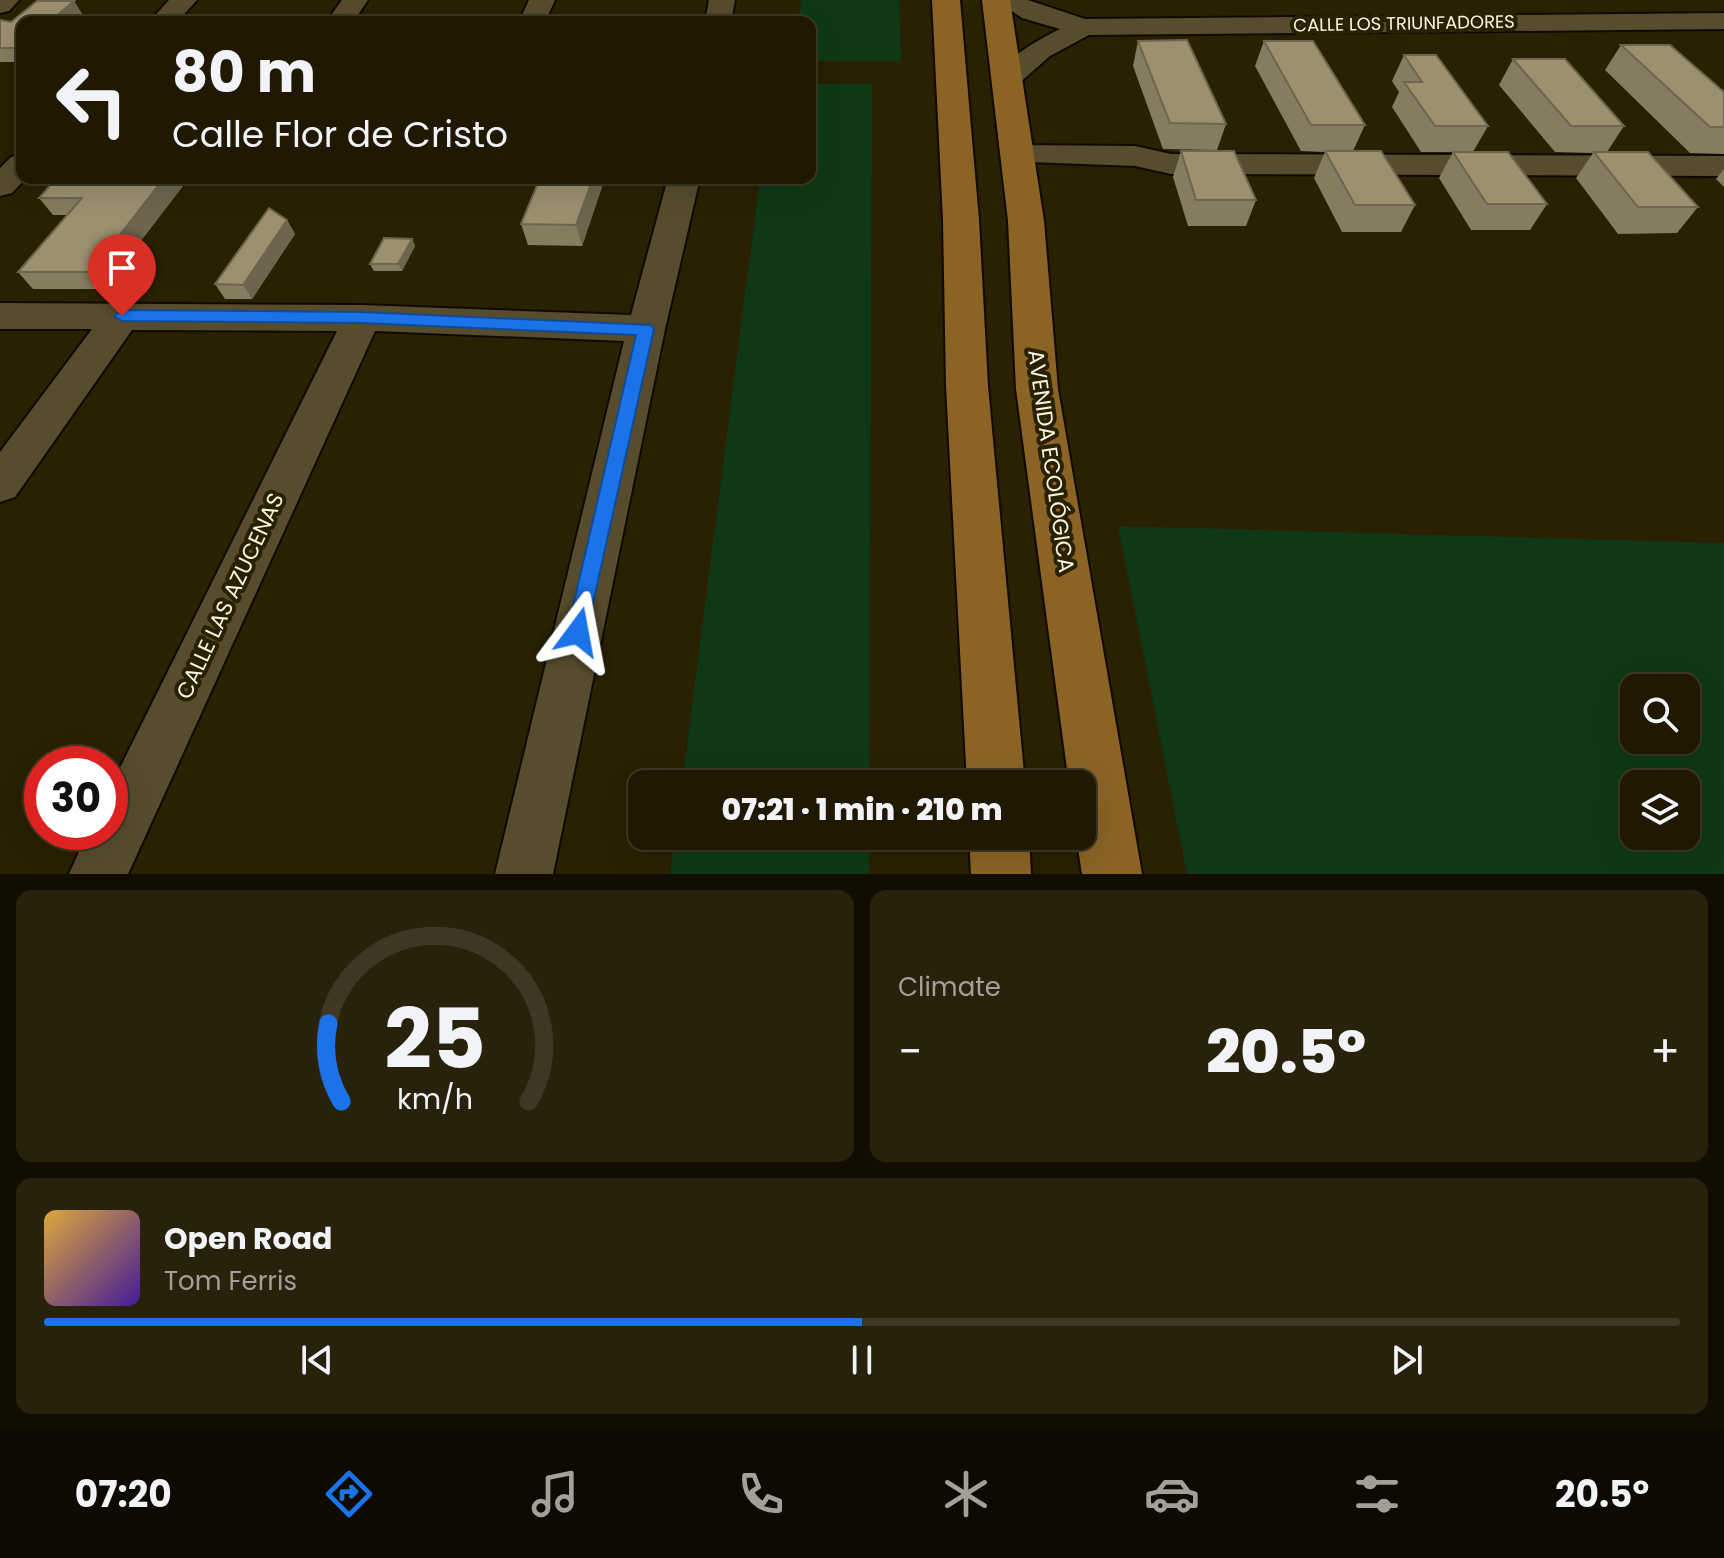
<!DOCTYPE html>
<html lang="en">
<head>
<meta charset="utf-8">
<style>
	body { margin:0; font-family:Poppins,sans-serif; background:#28210c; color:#f1f3f6; height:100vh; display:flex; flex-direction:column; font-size:30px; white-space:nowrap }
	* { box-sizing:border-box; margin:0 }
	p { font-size:26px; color:#a2a099 }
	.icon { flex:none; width:44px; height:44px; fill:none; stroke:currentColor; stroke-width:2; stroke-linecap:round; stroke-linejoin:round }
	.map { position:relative; height:874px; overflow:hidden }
	.side { display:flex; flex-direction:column; gap:16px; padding:16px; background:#120d01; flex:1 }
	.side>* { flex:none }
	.guide { position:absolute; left:16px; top:16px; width:800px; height:168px; border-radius:16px; box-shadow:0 8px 32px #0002,0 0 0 2px #3d3724; background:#201802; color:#f1f3f6; overflow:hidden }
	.buttons { position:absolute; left:1620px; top:674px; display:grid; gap:16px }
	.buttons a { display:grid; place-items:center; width:80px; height:80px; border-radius:16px; background:#201802; box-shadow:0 8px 32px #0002,0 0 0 2px #3d3724; font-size:40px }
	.speed { position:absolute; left:24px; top:746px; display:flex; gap:16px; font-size:40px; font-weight:700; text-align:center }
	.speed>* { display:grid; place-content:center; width:104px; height:104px; border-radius:50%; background:#201802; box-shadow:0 8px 32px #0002,0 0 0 2px #3d3724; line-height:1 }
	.speed .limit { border:12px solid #d22; background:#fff; color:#111 }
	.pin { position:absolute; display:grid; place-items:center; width:68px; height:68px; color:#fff; margin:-82px -34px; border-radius:50% 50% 50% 0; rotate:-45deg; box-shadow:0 0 8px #0007 }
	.pin .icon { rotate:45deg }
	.me { position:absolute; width:88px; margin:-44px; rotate:13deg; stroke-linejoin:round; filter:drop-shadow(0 0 6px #0008) }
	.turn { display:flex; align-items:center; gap:28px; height:168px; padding:0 24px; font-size:36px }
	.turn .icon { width:104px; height:104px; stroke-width:2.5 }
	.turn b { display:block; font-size:56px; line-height:68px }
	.big { font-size:60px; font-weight:800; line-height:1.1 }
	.side .card { flex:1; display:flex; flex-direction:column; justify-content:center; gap:12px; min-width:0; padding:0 28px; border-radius:16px; background:#28210c }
	.side .dial { align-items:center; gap:0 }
	.dial svg { height:208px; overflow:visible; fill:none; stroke:#3d3724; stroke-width:7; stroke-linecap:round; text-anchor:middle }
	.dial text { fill:#f1f3f6; stroke:none }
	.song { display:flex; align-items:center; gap:24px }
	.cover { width:96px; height:96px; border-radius:12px; background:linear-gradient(135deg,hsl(40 70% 55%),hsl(260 70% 35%)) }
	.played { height:8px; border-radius:4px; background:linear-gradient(90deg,#1a73e8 50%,#3d3724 50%) }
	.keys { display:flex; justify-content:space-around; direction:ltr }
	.heat { display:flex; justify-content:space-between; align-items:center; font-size:44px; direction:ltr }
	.side .tiles { flex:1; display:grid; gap:16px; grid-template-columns:1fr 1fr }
	.card:last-child { grid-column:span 2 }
	.trip { position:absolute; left:628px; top:770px; width:468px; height:80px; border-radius:16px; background:#201802; box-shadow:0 8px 32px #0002,0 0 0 2px #3d3724; font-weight:800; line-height:80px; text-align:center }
	.tabs { display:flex; height:128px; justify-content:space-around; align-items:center; background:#0d0a01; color:#a2a099 }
	.tabs .icon { width:56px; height:56px }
	.tabs .active { color:#1a73e8 }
	.tabs b { font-size:36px; color:#f1f3f6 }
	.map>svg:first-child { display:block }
	.green { fill:#0f3916; fill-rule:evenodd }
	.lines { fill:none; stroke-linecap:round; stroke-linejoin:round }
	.minor-casing { stroke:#110900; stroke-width:4 }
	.major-casing { stroke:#110900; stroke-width:4 }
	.minor { fill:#574c2d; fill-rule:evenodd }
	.major { fill:#8b6325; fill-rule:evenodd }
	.wall { fill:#867c5f }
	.shaded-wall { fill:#6d654e }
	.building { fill:#9c906f; stroke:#6d654e; stroke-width:2 }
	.route { fill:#1a73e8; stroke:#114b97; stroke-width:2 }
	.labels { text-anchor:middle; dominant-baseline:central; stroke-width:8; stroke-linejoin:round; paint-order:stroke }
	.far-street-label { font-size:18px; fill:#faf4e2; stroke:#2a2002 }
	.street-label { font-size:22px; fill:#faf4e2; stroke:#2a2002 }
</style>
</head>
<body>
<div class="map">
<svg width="1724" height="874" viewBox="0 0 1724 874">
	<rect width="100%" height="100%" fill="#2a2002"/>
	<path class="green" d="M 801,0 L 899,0 L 901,61 L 810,61 L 810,22 L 799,22 Z
		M 810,84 L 872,84 L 869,784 L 682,784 L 760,178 L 810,178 Z
		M 1118,526 L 1724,543 L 1724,874 L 1187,874 ZM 1634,688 L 1686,688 L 1686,740 L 1634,740 ZM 1634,784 L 1686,784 L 1686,836 L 1634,836 Z
		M 675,836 L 869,836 L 869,874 L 670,874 Z"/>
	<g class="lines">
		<defs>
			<path id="minor" d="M 0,0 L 19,0 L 9,11 L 0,13 Z
				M 169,0 L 197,0 L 177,22 L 149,22 Z
				M 342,0 L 368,0 L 353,22 L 326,22 Z
				M 529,0 L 555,0 L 545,22 L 519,22 Z
				M 709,0 L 735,0 L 731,22 L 705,22 Z
				M 996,0 L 1028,0 L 1085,19 L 1724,13 L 1724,29 L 1089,35 L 1050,56 L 1017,85 L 1007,88 L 997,85 L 993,79 C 1009,56 1036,41 1060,29 L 1022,18 Z
				M 1017,145 L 1135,146 L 1171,154 L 1724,156 L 1724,176 L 1171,174 L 1135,166 L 1006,161 L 1001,154 L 1006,147 Z
				M 22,154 L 22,178 L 26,178 L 12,193 L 0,196 L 0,168 L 11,157 Z
				M 668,178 L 700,178 L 665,329 L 553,874 L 495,874 L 624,341 L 375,331 L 128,874 L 69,874 L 88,832 L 110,832 L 110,788 L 337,331 L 132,330 L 15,497 L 0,502 L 0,452 L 92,329 L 0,329 L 0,303 L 362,305 L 631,315 Z"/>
			<path id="major" d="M 932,0 L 960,0 L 979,220 L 988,386 L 1025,784 L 967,784 L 946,386 L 943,220 Z
				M 982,0 L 1010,0 L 1044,221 L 1058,389 L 1142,874 L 1082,874 L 1076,836 L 1082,836 L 1082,784 L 1069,784 L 1016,389 L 1008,221 Z
				M 969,836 L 1029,836 L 1031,874 L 971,874 Z"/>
		</defs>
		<use href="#minor" class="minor-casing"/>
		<use href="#major" class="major-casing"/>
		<use href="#minor" class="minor"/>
		<use href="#major" class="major"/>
	</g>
	<path class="wall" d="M 74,1 L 82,14 L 74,22 L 22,22 L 22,62 L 0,62 L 0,20 L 11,22 Z
		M 1138,41 L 1226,124 L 1217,150 L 1163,149 L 1133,66 Z
		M 1264,41 L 1365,125 L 1353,151 L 1415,205 L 1401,232 L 1342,232 L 1314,178 L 1325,152 L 1301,151 L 1255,66 Z
		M 1621,45 L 1724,92 L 1724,154 L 1690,153 L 1605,70 Z
		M 1404,55 L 1488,126 L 1473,152 L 1547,204 L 1530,230 L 1471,230 L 1439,178 L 1453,152 L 1421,152 L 1392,107 L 1399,92 L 1392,81 Z
		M 1513,59 L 1624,126 L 1607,152 L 1698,207 L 1677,233 L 1618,234 L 1576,178 L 1593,153 L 1555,152 L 1499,85 Z
		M 1181,151 L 1256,200 L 1246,226 L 1188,226 L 1173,177 Z
		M 1724,169 L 1724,187 L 1716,179 Z
		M 57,178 L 189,178 L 127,259 L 130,263 L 111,289 L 33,289 L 18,272 L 67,215 L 53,215 L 39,198 Z
		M 593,178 L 602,178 L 603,184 L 582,246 L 528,245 L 521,224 Z
		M 287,220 L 295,234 L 252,299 L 225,299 L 215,284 Z
		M 412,239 L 415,246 L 402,271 L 374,271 L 370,264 Z"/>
	<path class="shaded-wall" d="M 74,1 L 82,14 L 74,22 L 49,22 Z
		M 164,178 L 189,178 L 127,259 L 130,263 L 111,289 L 97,272 L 112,245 Z
		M 593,178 L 602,178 L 603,184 L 582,246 L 576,225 Z
		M 287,220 L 295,234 L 252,299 L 243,285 Z
		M 412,239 L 415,246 L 402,271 L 398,264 Z"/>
	<path class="building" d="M 37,1 L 74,1 L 49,22 L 22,22 L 22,46 L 19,48 L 0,48 L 0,20 L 11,22 Z
		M 1187,40 L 1226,124 L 1170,123 L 1138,41 Z
		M 1264,41 L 1313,41 L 1365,125 L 1311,125 Z
		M 1621,45 L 1670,45 L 1724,92 L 1724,127 L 1710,127 Z
		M 1404,55 L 1436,55 L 1488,126 L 1435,126 L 1404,82 L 1422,82 Z
		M 1513,59 L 1565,59 L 1624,126 L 1571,126 Z
		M 1181,151 L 1234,151 L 1256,200 L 1196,200 Z
		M 1325,151 L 1381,151 L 1415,205 L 1355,205 Z
		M 1453,152 L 1508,152 L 1547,204 L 1487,204 Z
		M 1594,152 L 1648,152 L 1698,207 L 1638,207 Z
		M 57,178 L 164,178 L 112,245 L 117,245 L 97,272 L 18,272 L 82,198 L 39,198 Z
		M 540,178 L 593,178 L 576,225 L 521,224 Z
		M 269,208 L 287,220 L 243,285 L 215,284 Z
		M 384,238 L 412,239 L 398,264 L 370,264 Z"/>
	<path class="route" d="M 122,310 L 362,312 L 651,325 L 654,329 L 585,639 L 578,641 L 570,639 L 567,632 L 636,335 L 362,323 L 122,321 L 114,316 Z"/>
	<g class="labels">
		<g class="far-street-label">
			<text transform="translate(1404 23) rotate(-1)">CALLE LOS TRIUNFADORES</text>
		</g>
		<g class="street-label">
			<text transform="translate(1051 461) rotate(82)">AVENIDA ECOLÓGICA</text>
			<text transform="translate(230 596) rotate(-65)">CALLE LAS AZUCENAS</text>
		</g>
	</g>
</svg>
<div class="buttons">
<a><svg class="icon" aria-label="search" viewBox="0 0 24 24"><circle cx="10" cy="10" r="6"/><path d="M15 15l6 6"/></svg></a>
<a><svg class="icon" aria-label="layers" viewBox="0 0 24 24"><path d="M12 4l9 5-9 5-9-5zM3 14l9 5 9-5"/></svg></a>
</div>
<div class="speed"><div class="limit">30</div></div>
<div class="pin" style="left:122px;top:316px;background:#d93025"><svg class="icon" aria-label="arrive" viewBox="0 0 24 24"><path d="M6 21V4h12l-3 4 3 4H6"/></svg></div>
<svg class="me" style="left:578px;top:632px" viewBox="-20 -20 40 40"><path d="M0-17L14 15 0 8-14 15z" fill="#1a73e8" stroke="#fff" stroke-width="4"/></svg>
<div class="trip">07:21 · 1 min · 210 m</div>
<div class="guide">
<div class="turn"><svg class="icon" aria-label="left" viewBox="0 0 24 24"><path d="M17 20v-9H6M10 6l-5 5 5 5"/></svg><div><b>80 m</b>Calle Flor de Cristo</div></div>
</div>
</div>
<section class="side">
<div class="tiles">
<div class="card dial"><svg viewBox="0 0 100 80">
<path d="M14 69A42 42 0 1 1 86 69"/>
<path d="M14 69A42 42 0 0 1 9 39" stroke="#1a73e8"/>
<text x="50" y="56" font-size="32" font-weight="700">25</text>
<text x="50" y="72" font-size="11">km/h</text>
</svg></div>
<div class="card"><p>Climate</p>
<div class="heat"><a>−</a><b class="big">20.5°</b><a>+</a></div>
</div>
<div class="card">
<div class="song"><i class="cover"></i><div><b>Open Road</b><p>Tom Ferris</p></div></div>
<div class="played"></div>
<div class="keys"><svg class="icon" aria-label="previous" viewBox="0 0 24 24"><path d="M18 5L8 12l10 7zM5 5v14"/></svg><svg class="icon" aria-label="pause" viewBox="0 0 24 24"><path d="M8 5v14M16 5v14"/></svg><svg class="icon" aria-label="next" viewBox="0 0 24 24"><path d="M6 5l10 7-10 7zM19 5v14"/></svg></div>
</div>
</div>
</section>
<nav class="tabs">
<b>07:20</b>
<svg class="icon active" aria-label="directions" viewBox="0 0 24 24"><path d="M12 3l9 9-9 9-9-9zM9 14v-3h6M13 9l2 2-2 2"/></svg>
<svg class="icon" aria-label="music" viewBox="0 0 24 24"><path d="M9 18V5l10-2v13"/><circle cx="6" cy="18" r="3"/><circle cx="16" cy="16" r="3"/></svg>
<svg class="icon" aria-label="phone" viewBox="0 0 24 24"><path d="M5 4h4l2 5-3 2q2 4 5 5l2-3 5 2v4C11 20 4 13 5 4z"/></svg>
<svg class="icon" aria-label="climate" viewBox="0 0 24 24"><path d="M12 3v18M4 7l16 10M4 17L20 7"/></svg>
<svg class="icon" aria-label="car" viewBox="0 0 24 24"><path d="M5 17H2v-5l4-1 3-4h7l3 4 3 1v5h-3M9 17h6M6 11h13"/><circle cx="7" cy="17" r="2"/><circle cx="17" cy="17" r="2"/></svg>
<svg class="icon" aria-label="filters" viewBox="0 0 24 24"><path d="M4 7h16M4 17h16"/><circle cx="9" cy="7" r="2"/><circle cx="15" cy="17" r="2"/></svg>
<b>20.5°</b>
</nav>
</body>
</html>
